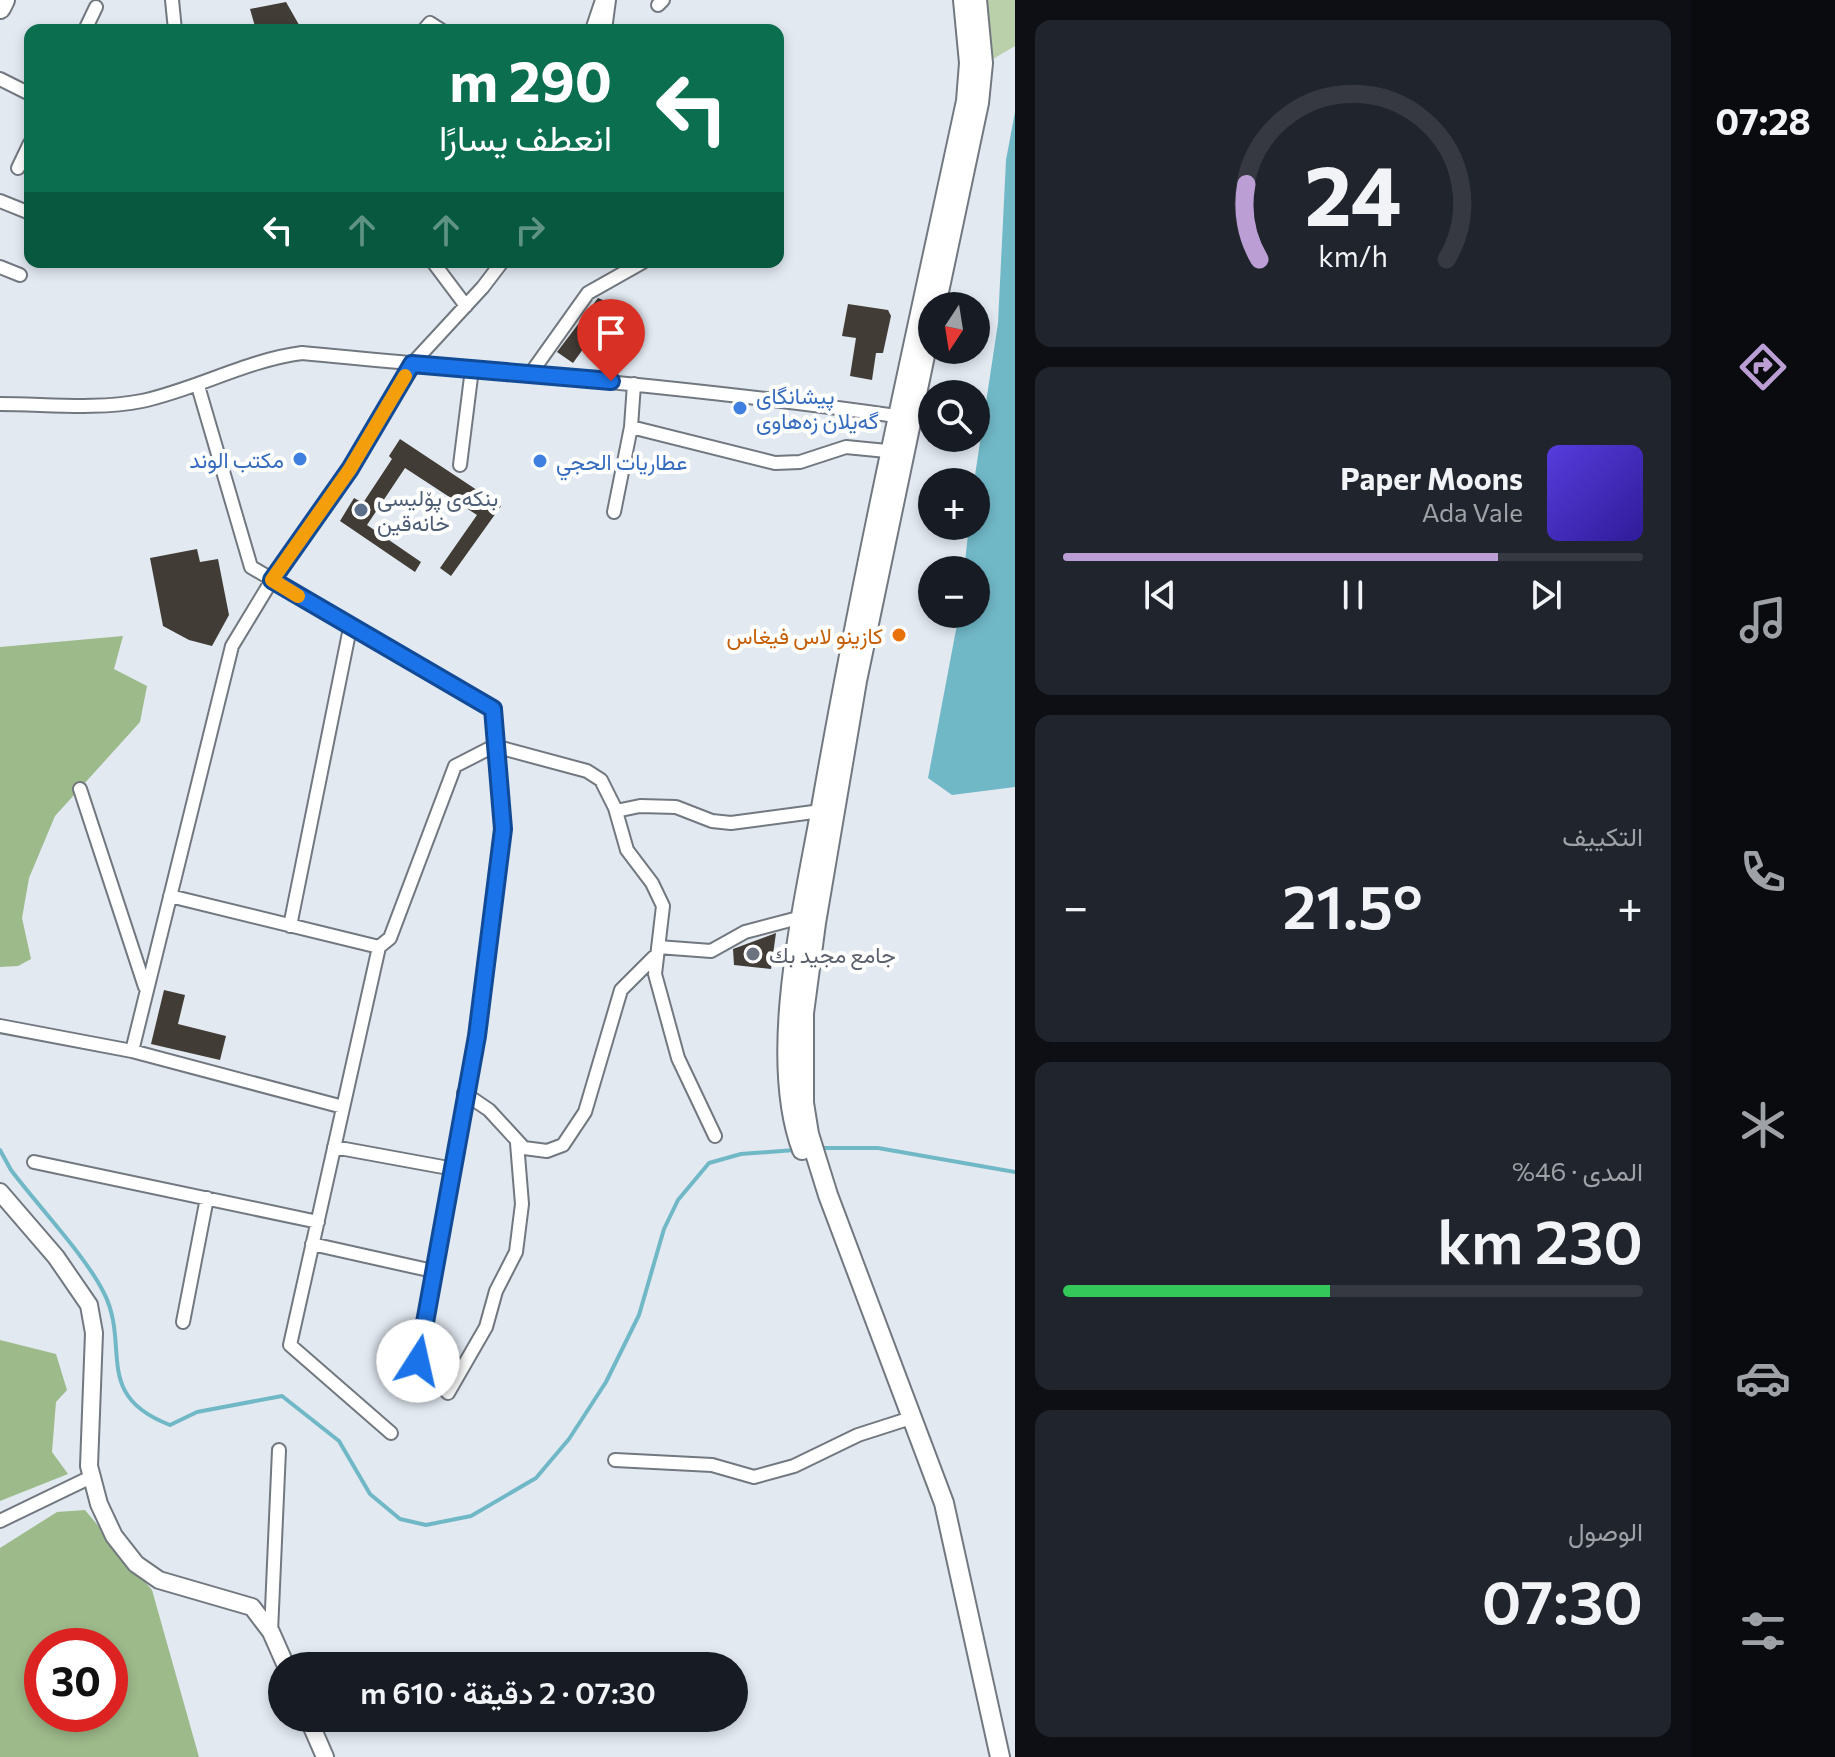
<!DOCTYPE html>
<html lang="ar">
<head>
<meta charset="utf-8">
<style>
	body { margin:0; font-family:Commissioner,Vazirmatn,sans-serif; background:#20242c; color:#f1f3f6; direction:rtl; height:100vh; display:flex; flex-direction:column; font-size:30px; white-space:nowrap }
	* { box-sizing:border-box; margin:0 }
	p { font-size:26px; color:#9ea1a6 }
	.icon { flex:none; width:44px; height:44px; fill:none; stroke:currentColor; stroke-width:2; stroke-linecap:round; stroke-linejoin:round }
	.map { position:relative; flex:1; overflow:hidden; direction:ltr }
	.sheet { display:flex; flex-direction:column; gap:20px; padding:20px; background:#0d0f14; width:676px }
	.sheet>* { flex:none }
	.banner { position:absolute; left:24px; top:24px; width:760px; height:244px; border-radius:16px; box-shadow:0 4px 12px #0003; direction:rtl; background:#0b6e4f; color:#fff; overflow:hidden }
	.needle { width:52px; rotate:192deg }
	.tools { position:absolute; left:918px; top:292px; display:grid; gap:16px }
	.tools a { display:grid; place-items:center; width:72px; height:72px; border-radius:50%; background:#171b24; box-shadow:0 4px 12px #0003; font-size:40px }
	.speed { position:absolute; left:24px; top:1628px; display:flex; gap:16px; font-size:40px; font-weight:700; text-align:center }
	.speed>* { display:grid; place-content:center; width:104px; height:104px; border-radius:50%; background:#171b24; box-shadow:0 4px 12px #0003; line-height:1 }
	.speed .limit { border:12px solid #d22; background:#fff; color:#111 }
	.pin { position:absolute; display:grid; place-items:center; width:68px; height:68px; color:#fff; margin:-82px -34px; border-radius:50% 50% 50% 0; rotate:-45deg; box-shadow:0 0 8px #0007 }
	.pin .icon { rotate:45deg }
	.me { position:absolute; width:88px; margin:-44px; rotate:10deg; stroke-linejoin:round; filter:drop-shadow(0 0 6px #0008) }
	.turn { display:flex; align-items:center; gap:28px; height:168px; padding:0 40px; font-size:36px }
	.turn .icon { width:104px; height:104px; stroke-width:2.5 }
	.turn b { display:block; font-size:56px; line-height:68px }
	.lanes { display:flex; align-items:center; height:76px; padding:0 40px; background:#0003; justify-content:center; gap:40px; direction:ltr }
	.lanes .off { opacity:.35 }
	.big { font-size:60px; font-weight:600; line-height:1.1 }
	.sheet .tile { flex:1; display:flex; flex-direction:column; justify-content:center; gap:12px; min-width:0; padding:0 28px; border-radius:16px; background:#20242c }
	.sheet .dial { align-items:center; gap:0 }
	.dial svg { height:208px; overflow:visible; fill:none; stroke:#363941; stroke-width:7; stroke-linecap:round; text-anchor:middle }
	.dial text { fill:#f1f3f6; stroke:none }
	.song { display:flex; align-items:center; gap:24px }
	.cover { width:96px; height:96px; border-radius:12px; background:linear-gradient(135deg,hsl(250 70% 55%),hsl(250 70% 35%)) }
	.played { height:8px; border-radius:4px; background:linear-gradient(90deg,#ba9ed4 75%,#363941 75%) }
	.keys { display:flex; justify-content:space-around; direction:ltr }
	.heat { display:flex; justify-content:space-between; align-items:center; font-size:44px; direction:ltr }
	.charge { height:12px; border-radius:6px; background:linear-gradient(90deg,#34c759 46%,#363941 0) }
	.trip { position:absolute; left:268px; top:1652px; width:480px; height:80px; border-radius:40px; background:#171b24; box-shadow:0 4px 12px #0003; font-weight:600; line-height:80px; text-align:center; direction:rtl }
	main { display:flex; flex:1; min-height:0 }
	.menu { display:flex; flex-direction:column; width:144px; justify-content:space-around; align-items:center; background:#090b0e; color:#9ea1a6 }
	.menu .icon { width:56px; height:56px }
	.menu .active { color:#ba9ed4 }
	.menu b { font-size:36px; color:#f1f3f6 }
	.map>svg:first-child { display:block }
	.green { fill:#b9d0ab }
	.forest { fill:#9dba8a; fill-rule:evenodd }
	.water { fill:#71b8c7 }
	.lines { fill:none; stroke-linecap:round; stroke-linejoin:round }
	.stream { stroke:#71b8c7; stroke-width:4 }
	.building { fill:#413c35 }
	.minor-casing { stroke:#72787f; stroke-width:16 }
	.tertiary-casing { stroke:#72787f; stroke-width:20 }
	.secondary-casing { stroke:#72787f; stroke-width:22 }
	.primary-casing { stroke:#72787f; stroke-width:24 }
	.minor { stroke:#fff; stroke-width:12 }
	.tertiary { stroke:#fff; stroke-width:16 }
	.secondary { stroke:#fff; stroke-width:18 }
	.primary { stroke:#fff; stroke-width:20 }
	.route-casing { stroke:#114b97; stroke-width:20 }
	.route { stroke:#1a73e8; stroke-width:14 }
	.slow { stroke:#f59e0b; stroke-width:14 }
	.shop-dot { fill:#3f7fe0; stroke:#fff; stroke-width:3 }
	.service-dot { fill:#5c6f8a; stroke:#fff; stroke-width:3 }
	.food-dot { fill:#e8710a; stroke:#fff; stroke-width:3 }
	.worship-dot { fill:#6b7280; stroke:#fff; stroke-width:3 }
	.labels { text-anchor:middle; dominant-baseline:central; stroke-width:8; stroke-linejoin:round; paint-order:stroke }
	.shop-label { font-size:22px; fill:#366cbe; stroke:#fff; text-anchor:start }
	.service-label { font-size:22px; fill:#4e5e75; stroke:#fff; text-anchor:start }
	.food-label { font-size:22px; fill:#c56008; stroke:#fff; text-anchor:end }
	.worship-label { font-size:22px; fill:#5b616d; stroke:#fff; text-anchor:start }
</style>
</head>
<body>
<main>
<nav class="menu">
<b>07:28</b>
<svg class="icon active" aria-label="directions" viewBox="0 0 24 24"><path d="M12 3l9 9-9 9-9-9zM9 14v-3h6M13 9l2 2-2 2"/></svg>
<svg class="icon" aria-label="music" viewBox="0 0 24 24"><path d="M9 18V5l10-2v13"/><circle cx="6" cy="18" r="3"/><circle cx="16" cy="16" r="3"/></svg>
<svg class="icon" aria-label="phone" viewBox="0 0 24 24"><path d="M5 4h4l2 5-3 2q2 4 5 5l2-3 5 2v4C11 20 4 13 5 4z"/></svg>
<svg class="icon" aria-label="climate" viewBox="0 0 24 24"><path d="M12 3v18M4 7l16 10M4 17L20 7"/></svg>
<svg class="icon" aria-label="car" viewBox="0 0 24 24"><path d="M5 17H2v-5l4-1 3-4h7l3 4 3 1v5h-3M9 17h6M6 11h13"/><circle cx="7" cy="17" r="2"/><circle cx="17" cy="17" r="2"/></svg>
<svg class="icon" aria-label="filters" viewBox="0 0 24 24"><path d="M4 7h16M4 17h16"/><circle cx="9" cy="7" r="2"/><circle cx="15" cy="17" r="2"/></svg>
</nav>
<section class="sheet">
<div class="tile dial"><svg viewBox="0 0 100 80">
<path d="M14 69A42 42 0 1 1 86 69"/>
<path d="M14 69A42 42 0 0 1 9 40" stroke="#ba9ed4"/>
<text x="50" y="56" font-size="32" font-weight="700">24</text>
<text x="50" y="72" font-size="11">km/h</text>
</svg></div>
<div class="tile">
<div class="song"><i class="cover"></i><div><b>Paper Moons</b><p>Ada Vale</p></div></div>
<div class="played"></div>
<div class="keys"><svg class="icon" aria-label="previous" viewBox="0 0 24 24"><path d="M18 5L8 12l10 7zM5 5v14"/></svg><svg class="icon" aria-label="pause" viewBox="0 0 24 24"><path d="M8 5v14M16 5v14"/></svg><svg class="icon" aria-label="next" viewBox="0 0 24 24"><path d="M6 5l10 7-10 7zM19 5v14"/></svg></div>
</div>
<div class="tile"><p>التكييف</p>
<div class="heat"><a>−</a><b class="big">21.5°</b><a>+</a></div>
</div>
<div class="tile"><p>المدى · 46%</p><b class="big">230 km</b><div class="charge"></div></div>
<div class="tile"><p>الوصول</p><b class="big">07:30</b></div>
</section>
<div class="map">
<svg width="1015" height="1757" viewBox="0 0 1015 1757">
	<rect width="100%" height="100%" fill="#e2e9f1"/>
	<path class="green" d="M 985,0 L 1015,0 L 1015,46 L 993,59 Z"/>
	<path class="forest" d="M 123,636 L 114,669 L 147,686 L 140,722 L 55,816 L 29,878 L 22,918 L 31,959 L 18,966 L 0,967 L 0,647 Z
		M 0,1340 L 56,1354 L 67,1390 L 56,1402 L 52,1452 L 68,1474 L 0,1501 Z
		M 85,1510 L 152,1590 L 199,1757 L 0,1757 L 0,1548 L 57,1512 ZM 42,1646 L 110,1646 L 110,1714 L 42,1714 Z"/>
	<path class="water" d="M 1015,112 L 1015,787 L 952,795 L 928,778 L 959,614 L 976,614 L 976,570 L 964,570 L 969,526 L 976,526 L 974,482 L 998,323 L 1006,160 Z"/>
	<g class="lines">
		<path class="stream" d="M 819,1148 L 878,1148 L 1015,1172
			M 0,1150 L 11,1170 C 38,1206 85,1255 104,1293 C 131,1347 92,1395 170,1425 L 197,1412 L 282,1396 L 339,1441 L 370,1494 L 400,1519 L 426,1525 L 471,1516 L 536,1478 L 569,1439 L 606,1382 L 639,1315 L 664,1229 L 678,1200 L 709,1163 L 741,1154 L 795,1150"/>
	</g>
	<path class="building" d="M 286,2 L 302,30 L 256,30 L 250,9 Z
		M 598,298 L 615,305 L 573,363 L 557,352 Z
		M 848,304 L 888,310 L 891,316 L 883,353 L 876,353 L 872,380 L 850,376 L 856,338 L 842,336 Z
		M 400,439 L 501,506 L 451,576 L 440,568 L 477,515 L 405,468 L 367,525 L 421,562 L 415,572 L 340,521 L 354,498 L 363,503 L 392,459 L 389,456 Z
		M 197,549 L 200,562 L 218,559 L 229,615 L 212,646 L 189,640 L 163,626 L 150,558 Z
		M 776,933 L 771,969 L 734,965 L 733,949 Z
		M 164,990 L 185,995 L 178,1024 L 226,1036 L 220,1060 L 151,1044 Z"/>
	<g class="lines">
		<defs>
			<path id="minor" d="M 172,0 L 175,30
				M 658,5 L 663,0
				M 85,30 L 96,7
				M 424,30 L 430,23 L 441,30
				M 592,30 L 602,0
				M 605,30 L 609,0
				M 0,79 L 30,94
				M 18,168 L 30,143
				M 0,201 L 30,213
				M 433,262 L 466,306
				M 0,267 L 20,275
				M 531,373 L 588,293 L 643,262
				M 198,386 L 251,567 L 493,709 L 503,829 L 477,1036 L 418,1361 L 448,1393 L 486,1327 L 496,1291 L 516,1252 L 522,1204 L 517,1143
				M 0,404 C 46,404 97,410 142,401 C 197,389 247,360 302,353 C 501,372 699,388 896,416
				M 631,427 L 775,463 L 800,462 L 846,447 L 897,452
				M 460,465 L 472,369
				M 614,512 L 631,427 L 634,384
				M 80,789 L 145,987
				M 616,811 L 640,806 L 676,807 L 712,821 L 731,823 L 821,811
				M 170,896 L 379,947
				M 290,926 L 350,628
				M 658,947 L 711,951 L 745,932 L 802,917
				M 0,1026 L 132,1051 L 343,1107
				M 132,1051 L 232,646 L 272,580 L 366,443 L 412,364 L 483,287 L 502,262
				M 464,1093 L 489,1110 L 524,1148 L 547,1151 L 563,1145 L 585,1112 L 621,990 L 654,957
				M 334,1147 L 454,1169
				M 34,1162 L 318,1222
				M 312,1244 L 433,1271
				M 183,1322 L 207,1198
				M 391,1433 L 290,1345 L 379,947 L 390,938 L 455,766 L 494,746 L 587,771 L 601,780 L 615,808 L 627,850 L 652,883 L 663,906 L 655,974 L 678,1058 L 715,1136
				M 615,1460 L 712,1465 L 754,1477 L 794,1466 L 858,1435 L 914,1417
				M 0,1521 L 91,1477
				M 271,1632 L 279,1450"/>
			<path id="tertiary" d="M 0,1192 L 56,1257 L 89,1305 L 94,1333 L 89,1466 L 99,1504 L 114,1536 L 136,1564 L 159,1580 L 252,1607 L 271,1632 L 286,1666
				M 308,1718 L 325,1757"/>
			<path id="secondary" d="M 936,306 L 979,103 L 983,63 L 977,0
				M 932,322 L 857,681 L 816,923 L 804,1013 L 804,1103 L 809,1134 L 828,1195 L 944,1503 L 1000,1757
				M 802,1150 C 766,1055 805,900 822,802 C 863,567 916,334 966,101 L 969,63 L 963,0"/>
			<path id="primary" d="M 0,8 L 4,0"/>
		</defs>
		<use href="#minor" class="minor-casing"/>
		<use href="#tertiary" class="tertiary-casing"/>
		<use href="#secondary" class="secondary-casing"/>
		<use href="#primary" class="primary-casing"/>
		<use href="#minor" class="minor"/>
		<use href="#tertiary" class="tertiary"/>
		<use href="#secondary" class="secondary"/>
		<use href="#primary" class="primary"/>
	</g>
	<g class="lines">
		<defs>
			<path id="route" d="M 418,1361 L 477,1036 L 503,829 L 493,709 L 272,580 L 350,469 L 412,364 L 611,381"/>
		</defs>
		<use href="#route" class="route-casing"/>
		<use href="#route" class="route"/>
		<path class="slow" d="M 298,596 L 272,580 L 350,469 L 405,376"/>
	</g>
	<g class="shop-dot">
		<circle cx="740" cy="408" r="8"/>
		<circle cx="300" cy="459" r="8"/>
		<circle cx="540" cy="461" r="8"/>
	</g>
	<circle class="service-dot" cx="361" cy="510" r="8"/>
	<circle class="food-dot" cx="899" cy="635" r="8"/>
	<circle class="worship-dot" cx="753" cy="954" r="8"/>
	<g class="labels">
		<g class="shop-label">
			<text x="756" y="395">پیشانگای<tspan x="756" dy="25">گەیلان زەهاوی</tspan></text>
			<text x="284" y="459" text-anchor="end">مكتب الوند</text>
			<text x="556" y="461">عطاريات الحجي</text>
		</g>
		<g class="service-label">
			<text x="377" y="497">بنکەی پۆلیسی<tspan x="377" dy="25">خانەقین</tspan></text>
		</g>
		<g class="food-label">
			<text x="883" y="635">كازينو لاس فيغاس</text>
		</g>
		<g class="worship-label">
			<text x="769" y="954">جامع مجيد بك</text>
		</g>
	</g>
</svg>
<div class="tools">
<a><svg class="needle" viewBox="-14 -14 28 28"><path d="M0-13l5 13h-10z" fill="#e53935"/><path d="M0 13l5-13h-10z" fill="#9ea1a6"/></svg></a>
<a><svg class="icon" aria-label="search" viewBox="0 0 24 24"><circle cx="10" cy="10" r="6"/><path d="M15 15l6 6"/></svg></a>
<a>+</a>
<a>−</a>
</div>
<div class="speed"><div class="limit">30</div></div>
<div class="pin" style="left:611px;top:381px;background:#d93025"><svg class="icon" aria-label="arrive" viewBox="0 0 24 24"><path d="M6 21V4h12l-3 4 3 4H6"/></svg></div>
<svg class="me" style="left:418px;top:1361px" viewBox="-20 -20 40 40"><circle r="19" fill="#fff"/><path d="M0-13L10 11 0 6-10 11z" fill="#1a73e8"/></svg>
<div class="trip">07:30 · 2 دقيقة · 610 m</div>
<div class="banner">
<div class="turn"><svg class="icon" aria-label="left" viewBox="0 0 24 24"><path d="M17 20v-9H6M10 6l-5 5 5 5"/></svg><div><b>290 m</b>انعطف يسارًا</div></div>
<div class="lanes"><svg class="icon" aria-label="left" viewBox="0 0 24 24"><path d="M17 20v-9H6M10 6l-5 5 5 5"/></svg><svg class="icon off" aria-label="ahead" viewBox="0 0 24 24"><path d="M12 20V5M6 11l6-6 6 6"/></svg><svg class="icon off" aria-label="ahead" viewBox="0 0 24 24"><path d="M12 20V5M6 11l6-6 6 6"/></svg><svg class="icon off" aria-label="right" viewBox="0 0 24 24"><path d="M7 20v-9h11M14 6l5 5-5 5"/></svg></div>
</div>
</div>
</main>
</body>
</html>
